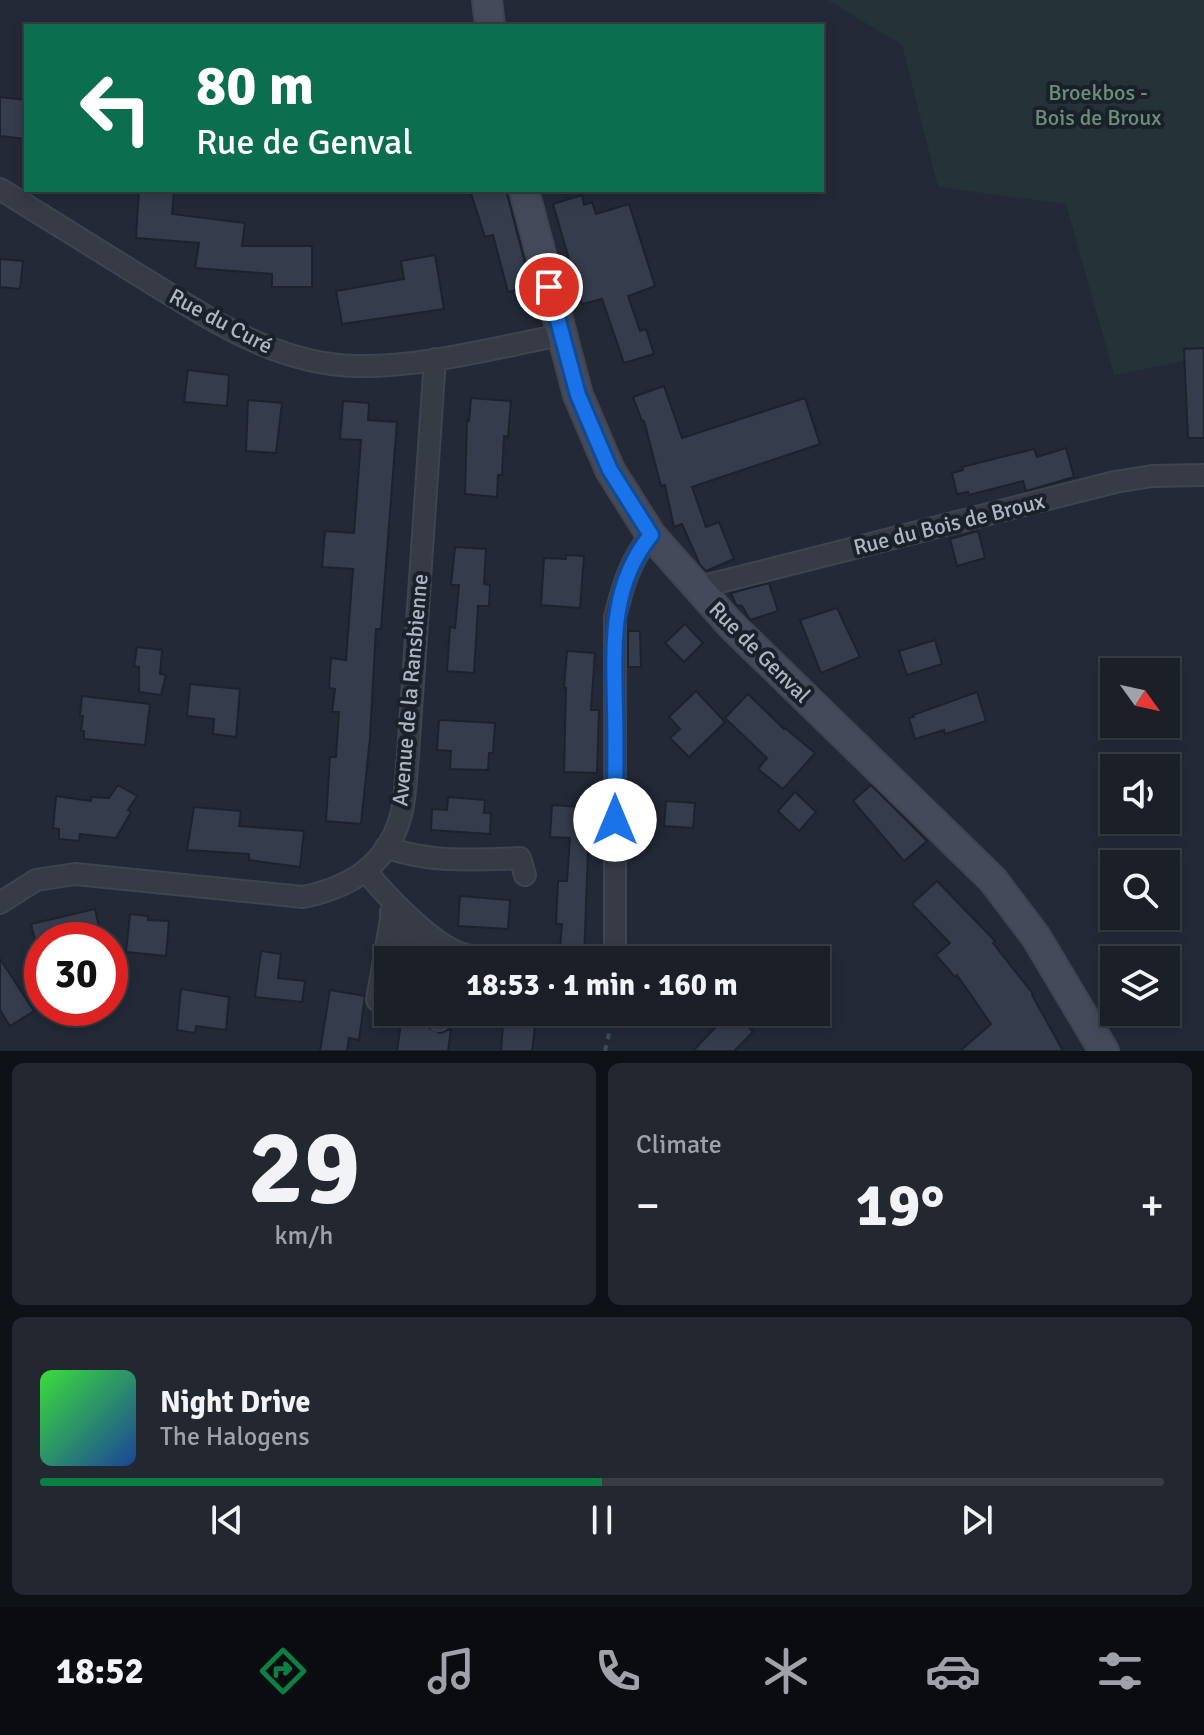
<!DOCTYPE html>
<html lang="en">
<head>
<meta charset="utf-8">
<style>
	body { margin:0; font-family:Signika,sans-serif; background:#232730; color:#f1f3f6; height:100vh; display:flex; flex-direction:column; font-size:30px; white-space:nowrap }
	* { box-sizing:border-box; margin:0 }
	p { font-size:26px; color:#9fa2a8 }
	.icon { flex:none; width:44px; height:44px; fill:none; stroke:currentColor; stroke-width:2; stroke-linecap:round; stroke-linejoin:round }
	.map { position:relative; height:1051px; overflow:hidden }
	.details { display:flex; flex-direction:column; gap:12px; padding:12px; background:#0e1116; flex:1 }
	.details>* { flex:none }
	.guide { position:absolute; left:24px; top:24px; width:800px; height:168px; border-radius:0px; box-shadow:0 4px 12px #0003,0 0 0 2px #383d45; background:#0b6e4f; color:#fff; overflow:hidden }
	.needle { width:52px; rotate:123deg }
	.tools { position:absolute; left:1100px; top:658px; display:grid; gap:16px }
	.tools a { display:grid; place-items:center; width:80px; height:80px; border-radius:0px; background:#1a1f28; box-shadow:0 4px 12px #0003,0 0 0 2px #383d45; font-size:40px }
	.speed { position:absolute; left:24px; top:922px; display:flex; gap:16px; font-size:40px; font-weight:700; text-align:center }
	.speed>* { display:grid; place-content:center; width:104px; height:104px; border-radius:50%; background:#1a1f28; box-shadow:0 4px 12px #0003,0 0 0 2px #383d45; line-height:1 }
	.speed .limit { border:12px solid #d22; background:#fff; color:#111 }
	.pin { position:absolute; display:grid; place-items:center; width:68px; height:68px; color:#fff; margin:-34px; border:4px solid #fff; border-radius:50%; box-shadow:0 2px 8px #0007 }
	.me { position:absolute; width:88px; margin:-44px; rotate:0deg; stroke-linejoin:round; filter:drop-shadow(0 0 6px #0008) }
	.turn { display:flex; align-items:center; gap:28px; height:168px; padding:0 40px; font-size:36px }
	.turn .icon { width:104px; height:104px; stroke-width:2.5 }
	.turn b { display:block; font-size:56px; line-height:68px }
	.big { font-size:60px; font-weight:800; line-height:1.1 }
	.details .tile { flex:1; display:flex; flex-direction:column; justify-content:center; gap:12px; min-width:0; padding:0 28px; border-radius:12px; background:#232730 }
	.details .dial { align-items:center; gap:0 }
	.dial b { font-size:104px; line-height:1 }
	.song { display:flex; align-items:center; gap:24px }
	.cover { width:96px; height:96px; border-radius:12px; background:linear-gradient(135deg,hsl(120 70% 55%),hsl(220 70% 35%)) }
	.played { height:8px; border-radius:4px; background:linear-gradient(90deg,#0b8043 50%,#383d45 50%) }
	.keys { display:flex; justify-content:space-around; direction:ltr }
	.heat { display:flex; justify-content:space-between; align-items:center; font-size:44px; direction:ltr }
	.details .tiles { flex:1; display:grid; gap:12px; grid-template-columns:1fr 1fr }
	.tile:last-child { grid-column:span 2 }
	.trip { position:absolute; left:374px; top:946px; width:456px; height:80px; border-radius:0px; background:#1a1f28; box-shadow:0 4px 12px #0003,0 0 0 2px #383d45; font-weight:800; line-height:80px; text-align:center }
	.tab-bar { display:flex; height:128px; justify-content:space-around; align-items:center; background:#0a0c10; color:#9fa2a8 }
	.tab-bar .icon { width:56px; height:56px }
	.tab-bar .selected { color:#0b8043 }
	.tab-bar b { font-size:36px; color:#f1f3f6 }
	.map>svg:first-child { display:block }
	.green { fill:#243337 }
	.building { fill:#353c4c; stroke:#1d222d; stroke-width:2 }
	.lines { fill:none; stroke-linecap:round; stroke-linejoin:round }
	.street-casing { stroke:#3f4450; stroke-width:24 }
	.secondary-casing { stroke:#3f4450; stroke-width:32 }
	.path { stroke:#3d4c4f; stroke-width:4; stroke-dasharray:6 6; stroke-linecap:butt }
	.street { stroke:#363b46; stroke-width:20 }
	.secondary { stroke:#444a59; stroke-width:28 }
	.route-casing { stroke:#114b97; stroke-width:20 }
	.route { stroke:#1a73e8; stroke-width:14 }
	.labels { text-anchor:middle; dominant-baseline:central; stroke-width:8; stroke-linejoin:round; paint-order:stroke }
	.park-label { font-size:22px; fill:#6a9177; stroke:#1b202b }
	.street-label { font-size:22px; fill:#b0b5c3; stroke:#1b202b }
</style>
</head>
<body>
<div class="map">
<svg width="1204" height="1051" viewBox="0 0 1204 1051">
	<rect width="100%" height="100%" fill="#232936"/>
	<path class="green" d="M 828,0 L 1204,0 L 1204,357 L 1114,375 L 1066,204 L 938,187 L 902,45 Z"/>
	<path class="building" d="M 0,97 L 26,100 L 26,139 L 0,136 Z
		M 139,190 L 174,190 L 172,214 L 245,223 L 242,246 L 312,246 L 312,287 L 272,287 L 272,274 L 195,268 L 199,243 L 136,238 Z
		M 470,190 L 506,190 L 531,286 L 508,292 L 493,235 L 485,237 Z
		M 582,195 L 584,205 L 592,202 L 596,214 L 629,204 L 655,286 L 628,296 L 640,331 L 646,329 L 654,354 L 624,363 L 602,299 L 582,304 L 553,204 Z
		M 435,255 L 444,309 L 342,324 L 336,291 L 404,279 L 401,261 Z
		M 0,259 L 23,261 L 20,289 L 0,287 Z
		M 1204,348 L 1204,438 L 1188,438 L 1184,349 Z
		M 188,370 L 229,375 L 227,406 L 184,402 Z
		M 664,386 L 682,438 L 805,398 L 820,444 L 692,487 L 706,527 L 719,522 L 734,559 L 706,571 L 700,565 L 682,524 L 674,527 L 665,485 L 661,486 L 644,421 L 642,421 L 633,397 Z
		M 471,398 L 511,401 L 508,437 L 504,436 L 502,475 L 498,475 L 497,497 L 465,494 L 467,420 L 469,421 Z
		M 248,400 L 282,403 L 276,453 L 246,451 Z
		M 343,401 L 369,403 L 368,420 L 397,422 L 381,629 L 376,629 L 370,738 L 361,824 L 326,821 L 330,757 L 336,757 L 339,712 L 332,712 L 335,689 L 329,688 L 331,658 L 346,660 L 353,569 L 322,567 L 325,531 L 354,533 L 361,440 L 340,439 Z
		M 1066,448 L 1074,477 L 1026,491 L 1023,481 L 969,495 L 968,492 L 957,494 L 952,473 L 963,470 L 962,467 L 1034,449 L 1037,457 Z
		M 978,531 L 985,558 L 957,566 L 950,539 Z
		M 455,547 L 486,549 L 484,584 L 490,585 L 489,606 L 478,606 L 474,673 L 447,671 L 450,627 L 455,628 L 459,585 L 451,585 Z
		M 566,555 L 584,556 L 580,608 L 541,605 L 544,558 L 566,559 Z
		M 769,583 L 778,611 L 750,620 L 742,606 L 736,605 L 731,593 Z
		M 837,608 L 860,657 L 821,673 L 800,620 Z
		M 685,624 L 703,643 L 684,662 L 665,643 Z
		M 628,631 L 640,631 L 641,667 L 628,667 Z
		M 935,640 L 942,664 L 907,675 L 899,651 Z
		M 137,647 L 162,650 L 160,674 L 166,675 L 161,695 L 139,692 L 139,667 L 134,666 Z
		M 567,651 L 595,653 L 591,710 L 599,710 L 597,773 L 564,772 L 566,688 L 564,688 Z
		M 190,684 L 240,689 L 236,737 L 213,734 L 214,719 L 187,716 Z
		M 696,691 L 725,722 L 689,757 L 670,738 L 680,729 L 669,717 Z
		M 977,692 L 986,721 L 945,734 L 944,730 L 915,739 L 909,718 L 914,717 L 913,715 Z
		M 748,694 L 784,729 L 785,728 L 815,753 L 783,789 L 758,769 L 767,758 L 725,718 Z
		M 82,696 L 150,704 L 145,745 L 84,739 L 84,731 L 81,731 L 83,716 L 80,716 Z
		M 439,720 L 495,723 L 493,753 L 489,753 L 488,770 L 450,769 L 451,751 L 437,750 Z
		M 118,785 L 137,796 L 128,810 L 131,812 L 116,838 L 80,834 L 79,841 L 59,839 L 59,829 L 53,828 L 56,796 L 91,801 L 91,797 L 109,798 Z
		M 871,785 L 927,841 L 904,861 L 853,801 Z
		M 795,792 L 816,812 L 799,831 L 778,811 Z
		M 448,797 L 485,800 L 484,813 L 491,813 L 490,834 L 431,830 L 432,809 L 447,810 Z
		M 666,801 L 695,803 L 693,828 L 664,826 Z
		M 552,805 L 596,808 L 593,852 L 588,851 L 584,960 L 559,960 L 562,924 L 556,924 L 558,881 L 567,881 L 570,838 L 550,837 Z
		M 194,807 L 241,811 L 239,826 L 304,831 L 300,867 L 249,860 L 249,854 L 187,850 Z
		M 937,881 L 995,941 L 993,943 L 1033,994 L 1032,995 L 1063,1051 L 960,1051 L 991,1024 L 957,975 L 955,977 L 936,955 L 950,943 L 912,904 Z
		M 460,896 L 510,900 L 508,929 L 458,926 Z
		M 95,909 L 102,940 L 35,940 L 31,924 Z
		M 130,914 L 148,916 L 148,920 L 169,921 L 166,956 L 126,952 Z
		M 261,951 L 281,954 L 278,978 L 305,981 L 302,1002 L 255,997 Z
		M 0,959 L 34,1011 L 10,1026 L 0,1010 Z
		M 181,989 L 229,997 L 226,1030 L 196,1026 L 195,1033 L 177,1030 Z
		M 330,990 L 365,996 L 359,1040 L 349,1038 L 347,1051 L 320,1051 Z
		M 730,1012 L 760,1012 L 747,1025 L 753,1032 L 734,1051 L 693,1051 Z
		M 401,1023 L 428,1027 L 440,1033 L 451,1029 L 448,1051 L 397,1051 Z
		M 503,1024 L 535,1026 L 532,1051 L 501,1051 Z"/>
	<g class="lines">
		<defs>
			<path id="street" d="M 0,189 C 47,218 93,247 140,276 C 207,317 275,365 357,366 C 425,367 494,348 561,335
				M 696,588 L 1115,482 L 1152,476 L 1204,475
				M 386,847 C 427,863 476,860 520,858 L 525,875
				M 366,871 C 386,896 429,941 459,953 C 475,959 497,958 514,960
				M 0,903 L 36,880 L 75,874 L 303,897 C 352,887 390,863 402,811 C 406,793 406,773 408,755 L 435,359
				M 391,912 L 391,919 L 424,960
				M 615,960 L 615,617 C 623,586 630,560 651,535
				M 377,1000 L 391,919
				M 438,1012 L 439,1020"/>
			<path id="secondary" d="M 487,0 L 490,26
				M 524,190 L 578,395 L 610,470 L 651,535 L 730,624 L 993,880 L 1036,937 L 1104,1051"/>
		</defs>
		<use href="#street" class="street-casing"/>
		<use href="#secondary" class="secondary-casing"/>
		<path class="path" d="M 605,1051 L 614,1012"/>
		<use href="#street" class="street"/>
		<use href="#secondary" class="secondary"/>
	</g>
	<g class="lines">
		<defs>
			<path id="route" d="M 549,287 L 578,395 L 610,470 L 651,535 C 609,586 614,648 615,710 C 616,747 615,784 615,820"/>
		</defs>
		<use href="#route" class="route-casing"/>
		<use href="#route" class="route"/>
	</g>
	<g class="labels">
		<g class="park-label">
			<text x="1098" y="92">Broekbos -<tspan x="1098" dy="25">Bois de Broux</tspan></text>
		</g>
		<g class="street-label">
			<text transform="translate(221 321) rotate(28)">Rue du Curé</text>
			<text transform="translate(949 524) rotate(-14)">Rue du Bois de Broux</text>
			<text transform="translate(760 652) rotate(45)">Rue de Genval</text>
			<text transform="translate(410 690) rotate(-85)">Avenue de la Ransbienne</text>
		</g>
	</g>
</svg>
<div class="tools">
<a><svg class="needle" viewBox="-14 -14 28 28"><path d="M0-13l5 13h-10z" fill="#e53935"/><path d="M0 13l5-13h-10z" fill="#9fa2a8"/></svg></a>
<a><svg class="icon" aria-label="sound" viewBox="0 0 24 24"><path d="M4 9h4l5-4v14l-5-4H4zM17 9q2 3 0 6"/></svg></a>
<a><svg class="icon" aria-label="search" viewBox="0 0 24 24"><circle cx="10" cy="10" r="6"/><path d="M15 15l6 6"/></svg></a>
<a><svg class="icon" aria-label="layers" viewBox="0 0 24 24"><path d="M12 4l9 5-9 5-9-5zM3 14l9 5 9-5"/></svg></a>
</div>
<div class="speed"><div class="limit">30</div></div>
<div class="pin" style="left:549px;top:287px;background:#d93025"><svg class="icon" aria-label="arrive" viewBox="0 0 24 24"><path d="M6 21V4h12l-3 4 3 4H6"/></svg></div>
<svg class="me" style="left:615px;top:820px" viewBox="-20 -20 40 40"><circle r="19" fill="#fff"/><path d="M0-13L10 11 0 6-10 11z" fill="#1a73e8"/></svg>
<div class="trip">18:53 · 1 min · 160 m</div>
<div class="guide">
<div class="turn"><svg class="icon" aria-label="left" viewBox="0 0 24 24"><path d="M17 20v-9H6M10 6l-5 5 5 5"/></svg><div><b>80 m</b>Rue de Genval</div></div>
</div>
</div>
<section class="details">
<div class="tiles">
<div class="tile dial"><b>29</b><p>km/h</p></div>
<div class="tile"><p>Climate</p>
<div class="heat"><a>−</a><b class="big">19°</b><a>+</a></div>
</div>
<div class="tile">
<div class="song"><i class="cover"></i><div><b>Night Drive</b><p>The Halogens</p></div></div>
<div class="played"></div>
<div class="keys"><svg class="icon" aria-label="previous" viewBox="0 0 24 24"><path d="M18 5L8 12l10 7zM5 5v14"/></svg><svg class="icon" aria-label="pause" viewBox="0 0 24 24"><path d="M8 5v14M16 5v14"/></svg><svg class="icon" aria-label="next" viewBox="0 0 24 24"><path d="M6 5l10 7-10 7zM19 5v14"/></svg></div>
</div>
</div>
</section>
<nav class="tab-bar">
<b>18:52</b>
<svg class="icon selected" aria-label="directions" viewBox="0 0 24 24"><path d="M12 3l9 9-9 9-9-9zM9 14v-3h6M13 9l2 2-2 2"/></svg>
<svg class="icon" aria-label="music" viewBox="0 0 24 24"><path d="M9 18V5l10-2v13"/><circle cx="6" cy="18" r="3"/><circle cx="16" cy="16" r="3"/></svg>
<svg class="icon" aria-label="phone" viewBox="0 0 24 24"><path d="M5 4h4l2 5-3 2q2 4 5 5l2-3 5 2v4C11 20 4 13 5 4z"/></svg>
<svg class="icon" aria-label="climate" viewBox="0 0 24 24"><path d="M12 3v18M4 7l16 10M4 17L20 7"/></svg>
<svg class="icon" aria-label="car" viewBox="0 0 24 24"><path d="M5 17H2v-5l4-1 3-4h7l3 4 3 1v5h-3M9 17h6M6 11h13"/><circle cx="7" cy="17" r="2"/><circle cx="17" cy="17" r="2"/></svg>
<svg class="icon" aria-label="filters" viewBox="0 0 24 24"><path d="M4 7h16M4 17h16"/><circle cx="9" cy="7" r="2"/><circle cx="15" cy="17" r="2"/></svg>
</nav>
</body>
</html>
